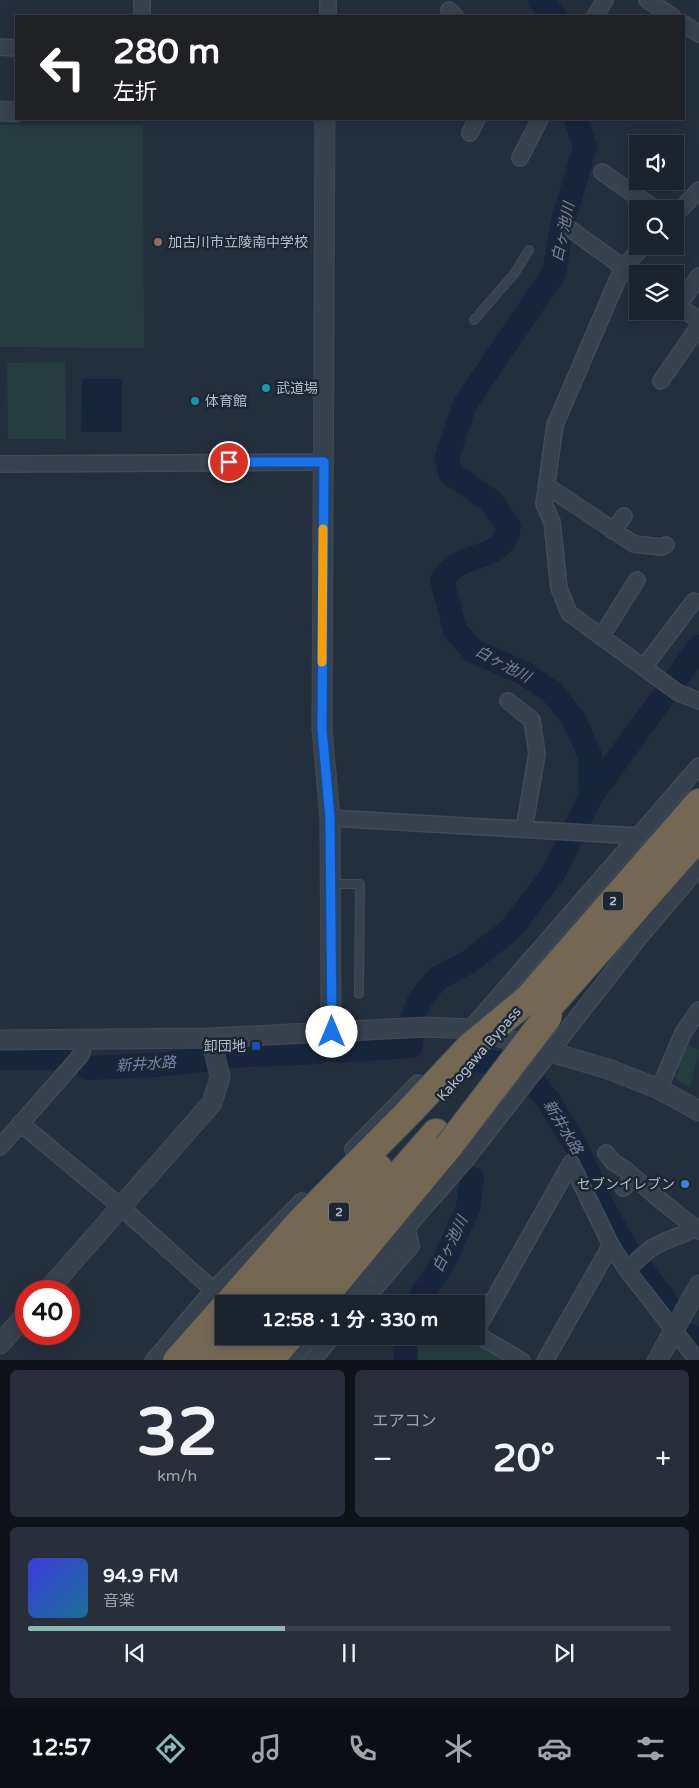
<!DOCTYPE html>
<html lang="ja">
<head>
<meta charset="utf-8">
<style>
	body { margin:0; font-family:"Varela Round","Noto Sans JP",sans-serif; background:#282f3a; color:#f1f3f6; height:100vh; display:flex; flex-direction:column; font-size:19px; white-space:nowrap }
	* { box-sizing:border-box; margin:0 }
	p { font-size:16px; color:#a0a4aa }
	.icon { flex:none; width:28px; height:28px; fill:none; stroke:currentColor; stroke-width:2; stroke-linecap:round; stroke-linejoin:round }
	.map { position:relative; height:1360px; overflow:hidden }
	.panel { display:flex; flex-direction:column; gap:10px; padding:10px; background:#0f1319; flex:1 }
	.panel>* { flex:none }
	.guide { position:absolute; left:15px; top:15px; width:670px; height:105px; border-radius:0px; box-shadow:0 2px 12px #0003,0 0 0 1px #39404a; background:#202124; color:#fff; overflow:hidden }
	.tools { position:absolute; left:629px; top:135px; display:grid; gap:10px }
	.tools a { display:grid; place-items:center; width:55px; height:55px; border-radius:0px; background:#1b232e; box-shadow:0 2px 12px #0003,0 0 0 1px #39404a; font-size:25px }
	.speed { position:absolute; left:15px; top:1280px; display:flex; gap:10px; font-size:25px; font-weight:700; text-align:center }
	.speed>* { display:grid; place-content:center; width:65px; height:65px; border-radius:50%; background:#1b232e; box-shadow:0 2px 12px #0003,0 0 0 1px #39404a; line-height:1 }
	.speed .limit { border:8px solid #d22; background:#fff; color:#111 }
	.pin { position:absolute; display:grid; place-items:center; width:42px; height:42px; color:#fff; margin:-21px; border:2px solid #fff; border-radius:50%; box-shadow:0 1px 5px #0007 }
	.me { position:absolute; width:55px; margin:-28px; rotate:0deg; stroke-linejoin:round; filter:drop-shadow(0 0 4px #0008) }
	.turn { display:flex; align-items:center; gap:18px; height:105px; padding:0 15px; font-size:22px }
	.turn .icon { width:65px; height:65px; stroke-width:2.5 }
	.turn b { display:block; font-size:35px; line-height:42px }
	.big { font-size:38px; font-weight:700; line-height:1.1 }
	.panel .card { flex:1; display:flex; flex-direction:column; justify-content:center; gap:8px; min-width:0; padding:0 18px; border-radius:8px; background:#282f3a }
	.panel .dial { align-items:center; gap:0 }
	.dial b { font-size:65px; line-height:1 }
	.song { display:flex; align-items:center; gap:15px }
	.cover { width:60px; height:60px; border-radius:8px; background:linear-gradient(135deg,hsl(240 70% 55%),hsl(200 70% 35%)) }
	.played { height:5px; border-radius:2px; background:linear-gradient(90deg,#8bbbb9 40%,#39404a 40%) }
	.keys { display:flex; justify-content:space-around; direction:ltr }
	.heat { display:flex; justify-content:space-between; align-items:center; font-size:28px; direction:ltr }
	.panel .tiles { flex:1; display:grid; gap:10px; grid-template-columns:1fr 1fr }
	.card:last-child { grid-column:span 2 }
	.trip { position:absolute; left:215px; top:1295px; width:270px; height:50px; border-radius:0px; background:#1b232e; box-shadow:0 2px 12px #0003,0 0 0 1px #39404a; font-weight:700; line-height:50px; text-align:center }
	.dock { display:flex; height:80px; justify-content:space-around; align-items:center; background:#0b0e12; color:#a0a4aa }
	.dock .icon { width:35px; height:35px }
	.dock .selected { color:#8bbbb9 }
	.dock b { font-size:22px; color:#f1f3f6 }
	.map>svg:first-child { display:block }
	.green { fill:#263c3f }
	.water { fill:#17263c }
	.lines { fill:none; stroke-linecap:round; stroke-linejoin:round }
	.river { stroke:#17263c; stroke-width:24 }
	.service-casing { stroke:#414a57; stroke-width:10 }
	.minor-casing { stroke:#414a57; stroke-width:18 }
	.tertiary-casing { stroke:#414a57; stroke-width:21 }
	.motorway-casing { stroke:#434c59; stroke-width:30 }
	.service { stroke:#38414e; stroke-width:8 }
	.minor { stroke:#38414e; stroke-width:15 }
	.tertiary { stroke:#38414e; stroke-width:19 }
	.motorway { stroke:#746855; stroke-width:28 }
	.motorway-bridge-casing { stroke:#434c59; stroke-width:30; stroke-linecap:butt }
	.motorway-bridge { stroke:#746855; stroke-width:28 }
	.route-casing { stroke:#114b97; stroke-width:12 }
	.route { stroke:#1a73e8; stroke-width:9 }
	.slow { stroke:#f59e0b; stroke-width:9 }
	.education-dot { fill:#8d6e63; stroke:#1d2633; stroke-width:2 }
	.culture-dot { fill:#0f9aa8; stroke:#1d2633; stroke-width:2 }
	.transit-dot { fill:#1a4fb4; stroke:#1d2633; stroke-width:2 }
	.shop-dot { fill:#3f7fe0; stroke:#1d2633; stroke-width:2 }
	.labels { text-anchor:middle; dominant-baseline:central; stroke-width:5; stroke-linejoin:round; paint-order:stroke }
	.shield { fill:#1d2633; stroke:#878f9c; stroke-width:1 }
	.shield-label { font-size:12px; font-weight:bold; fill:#b4bcc9 }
	.poi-label { font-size:14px; fill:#b4bcc9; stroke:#1d2633; text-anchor:start }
	.street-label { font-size:14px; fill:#b4bcc9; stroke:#1d2633 }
	.water-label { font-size:15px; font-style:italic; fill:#6d86a8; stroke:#1d2633 }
</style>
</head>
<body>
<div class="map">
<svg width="699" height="1361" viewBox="0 0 699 1361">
	<rect width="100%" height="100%" fill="#242f3e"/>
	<path class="green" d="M 0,125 L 143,125 L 144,348 L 0,347 Z
		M 65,362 L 66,439 L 8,439 L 7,363 Z
		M 685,1045 L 687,1046 L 687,1045 L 699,1050 L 690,1087 L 675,1078 L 680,1069 L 675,1067 Z
		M 414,1336 L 463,1336 L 507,1360 L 416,1360 Z"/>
	<path class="water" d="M 82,379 L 122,379 L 122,432 L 81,432 Z"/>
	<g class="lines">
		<path class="river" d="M 540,0 L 555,16
			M 591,796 L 699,647
			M 335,1051 L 411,1046 L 412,1020 L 419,1001 L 438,978 L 467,963 L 510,930 L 553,874 L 591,796 L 590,755 L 573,718 L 552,692 L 522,672 L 473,651 L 455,630 L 442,580 C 447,573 451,568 459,564 C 480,552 503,557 509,527 L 491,501 L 450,473 L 447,457 L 465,404 L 554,273 L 563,221 L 585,147 L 576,119
			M 229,1056 L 319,1052
			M 0,1058 L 60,1058
			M 88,1068 L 155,1065 L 204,1060
			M 451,1075 L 468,1059 L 520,1066 L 549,1101 L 576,1146 L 604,1209 L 627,1250 L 668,1305
			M 416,1304 L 443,1263 L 468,1208 L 472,1179
			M 404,1336 L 406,1361
			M 691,1336 L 699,1346"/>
		<defs>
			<path id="service" d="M 474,320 L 514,274 L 529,250
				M 331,884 L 360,884 L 359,994"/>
			<path id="minor" d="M 647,0 L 672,16
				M 449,10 L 455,16
				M 142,16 L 142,0
				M 328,16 L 328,0
				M 595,16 L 605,0
				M 684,24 L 699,34
				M 0,47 L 16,48
				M 470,133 L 477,119
				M 520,158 L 540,119
				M 602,172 L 655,209
				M 675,215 L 699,190
				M 570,229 L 638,278
				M 644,246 L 623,267 L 555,425 L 544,504 L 552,522 L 559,588 L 569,613 L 677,692 L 699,701
				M 675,304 L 699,320
				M 678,306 L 699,276
				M 661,381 L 699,326
				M 0,464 L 324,462
				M 547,486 L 634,544 L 662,547 L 666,545
				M 613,531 L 624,516
				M 601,637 L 637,580
				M 644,667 L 694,601
				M 508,701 L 532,720 L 537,754 L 524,829
				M 330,818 L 639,836
				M 465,1035 L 699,766
				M 659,1089 L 683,1033 L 699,1010
				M 20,1123 L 121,1207 L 213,1290
				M 0,1147 L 81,1055 L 85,1039
				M 353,1149 L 418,1083
				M 606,1153 L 613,1162 L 626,1170 L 659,1199 L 699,1231
				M 571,1163 L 611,1245 L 627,1270 L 698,1361
				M 623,1188 L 635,1178
				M 627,1270 C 635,1263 643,1254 652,1248 C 666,1239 682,1236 696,1228
				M 340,1304 L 465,1161 L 639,938 L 699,867
				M 361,1304 L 411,1246 L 407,1227
				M 476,1331 L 571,1163
				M 476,1334 L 522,1361
				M 153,1361 L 213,1290 L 302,1201
				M 291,1361 L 312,1336
				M 312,1361 L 333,1336
				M 545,1361 L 611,1245"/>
			<path id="tertiary" d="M 0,111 L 16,112
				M 325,119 L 322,729 L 330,818 L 331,1032
				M 0,1040 L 211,1038 L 427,1027 L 472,1029 L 608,1069 L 659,1089 L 699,1111
				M 47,1291 L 212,1103 L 220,1077 L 211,1038
				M 0,1344 L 26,1314
				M 657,1361 L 699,1285"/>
			<path id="motorway" d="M 528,999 L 699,803
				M 544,1012 L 699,836
				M 228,1304 L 302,1220 L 410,1111
				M 258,1304 L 378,1168
				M 286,1304 L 436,1133
				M 318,1304 L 448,1147
				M 177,1361 L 224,1308
				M 207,1361 L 229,1336
				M 237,1361 L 258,1336
				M 269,1361 L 290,1336"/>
		</defs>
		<use href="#service" class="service-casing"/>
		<use href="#minor" class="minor-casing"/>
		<use href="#tertiary" class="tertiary-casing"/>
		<use href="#motorway" class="motorway-casing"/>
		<use href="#service" class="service"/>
		<use href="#minor" class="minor"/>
		<use href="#tertiary" class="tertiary"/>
		<use href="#motorway" class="motorway"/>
		<defs>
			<path id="motorway-bridge" d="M 410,1111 L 470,1047 L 528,999
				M 448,1147 L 548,1016"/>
		</defs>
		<use href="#motorway-bridge" class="motorway-bridge-casing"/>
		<use href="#motorway-bridge" class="motorway-bridge"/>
	</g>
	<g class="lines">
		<defs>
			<path id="route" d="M 229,462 L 324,462 L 322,729 L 330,818 L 332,1032"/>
		</defs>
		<use href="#route" class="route-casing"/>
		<use href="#route" class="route"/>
		<path class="slow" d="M 322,662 L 323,529"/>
	</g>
	<circle class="education-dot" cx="158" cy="242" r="5"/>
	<g class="culture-dot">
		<circle cx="266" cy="388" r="5"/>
		<circle cx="195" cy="401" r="5"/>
	</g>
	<rect class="transit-dot" x="251" y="1041" width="10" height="10" rx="2.5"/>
	<circle class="shop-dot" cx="685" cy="1184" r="5"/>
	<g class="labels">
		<g class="shield">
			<rect x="603" y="891.5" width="20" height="19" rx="4"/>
			<rect x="329" y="1202.5" width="20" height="19" rx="4"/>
		</g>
		<g class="shield-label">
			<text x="613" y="901">2</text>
			<text x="339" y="1212">2</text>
		</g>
		<g class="poi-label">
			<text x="168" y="242">加古川市立陵南中学校</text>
			<text x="276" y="388">武道場</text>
			<text x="205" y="401">体育館</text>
			<text x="246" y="1046" text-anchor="end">卸団地</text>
			<text x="675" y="1184" text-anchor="end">セブンイレブン</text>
		</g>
		<g class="street-label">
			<text transform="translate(479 1054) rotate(-49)">Kakogawa Bypass</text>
		</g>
		<g class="water-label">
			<text transform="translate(563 232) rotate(-78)">白ヶ池川</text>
			<text transform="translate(503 664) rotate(28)">白ヶ池川</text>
			<text transform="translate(146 1064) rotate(-4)">新井水路</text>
			<text transform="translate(563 1127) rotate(59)">新井水路</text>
			<text transform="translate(450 1244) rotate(-64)">白ヶ池川</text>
		</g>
	</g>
</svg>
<div class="tools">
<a><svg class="icon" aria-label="sound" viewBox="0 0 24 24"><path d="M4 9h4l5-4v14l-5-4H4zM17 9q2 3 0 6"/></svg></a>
<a><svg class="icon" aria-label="search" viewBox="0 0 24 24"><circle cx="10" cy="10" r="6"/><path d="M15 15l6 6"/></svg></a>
<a><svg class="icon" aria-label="layers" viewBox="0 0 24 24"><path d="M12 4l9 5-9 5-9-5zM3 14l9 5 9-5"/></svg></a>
</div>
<div class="speed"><div class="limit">40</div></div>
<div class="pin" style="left:229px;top:462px;background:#d93025"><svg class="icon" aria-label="arrive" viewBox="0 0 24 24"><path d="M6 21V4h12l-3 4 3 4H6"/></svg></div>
<svg class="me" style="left:332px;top:1032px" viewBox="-20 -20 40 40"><circle r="19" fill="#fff"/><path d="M0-13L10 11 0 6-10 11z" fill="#1a73e8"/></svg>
<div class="trip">12:58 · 1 分 · 330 m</div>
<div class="guide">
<div class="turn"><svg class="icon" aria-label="left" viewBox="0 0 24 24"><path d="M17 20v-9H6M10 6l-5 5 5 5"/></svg><div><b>280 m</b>左折</div></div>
</div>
</div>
<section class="panel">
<div class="tiles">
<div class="card dial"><b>32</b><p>km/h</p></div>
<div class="card"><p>エアコン</p>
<div class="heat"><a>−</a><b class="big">20°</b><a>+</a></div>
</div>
<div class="card">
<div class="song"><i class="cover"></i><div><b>94.9 FM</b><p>音楽</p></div></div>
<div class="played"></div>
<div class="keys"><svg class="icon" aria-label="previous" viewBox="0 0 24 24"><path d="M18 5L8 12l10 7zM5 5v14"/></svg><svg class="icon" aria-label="pause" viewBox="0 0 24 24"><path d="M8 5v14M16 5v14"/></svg><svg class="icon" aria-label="next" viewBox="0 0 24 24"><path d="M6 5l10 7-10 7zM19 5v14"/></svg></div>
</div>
</div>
</section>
<nav class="dock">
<b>12:57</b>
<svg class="icon selected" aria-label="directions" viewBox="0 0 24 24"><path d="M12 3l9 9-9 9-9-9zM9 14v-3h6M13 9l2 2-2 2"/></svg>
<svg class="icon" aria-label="music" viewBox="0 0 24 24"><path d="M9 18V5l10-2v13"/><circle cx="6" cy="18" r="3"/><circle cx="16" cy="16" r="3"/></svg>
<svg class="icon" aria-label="phone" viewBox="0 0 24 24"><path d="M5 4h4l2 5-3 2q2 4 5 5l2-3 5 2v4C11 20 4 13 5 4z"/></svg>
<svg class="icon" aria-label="climate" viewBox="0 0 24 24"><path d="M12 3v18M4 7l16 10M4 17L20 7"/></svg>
<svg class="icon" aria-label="car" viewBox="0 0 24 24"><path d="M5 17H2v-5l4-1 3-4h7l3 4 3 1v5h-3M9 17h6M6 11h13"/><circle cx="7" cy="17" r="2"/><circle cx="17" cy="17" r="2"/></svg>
<svg class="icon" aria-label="filters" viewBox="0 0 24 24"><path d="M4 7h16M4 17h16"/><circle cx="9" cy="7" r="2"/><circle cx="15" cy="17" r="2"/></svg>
</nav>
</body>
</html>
